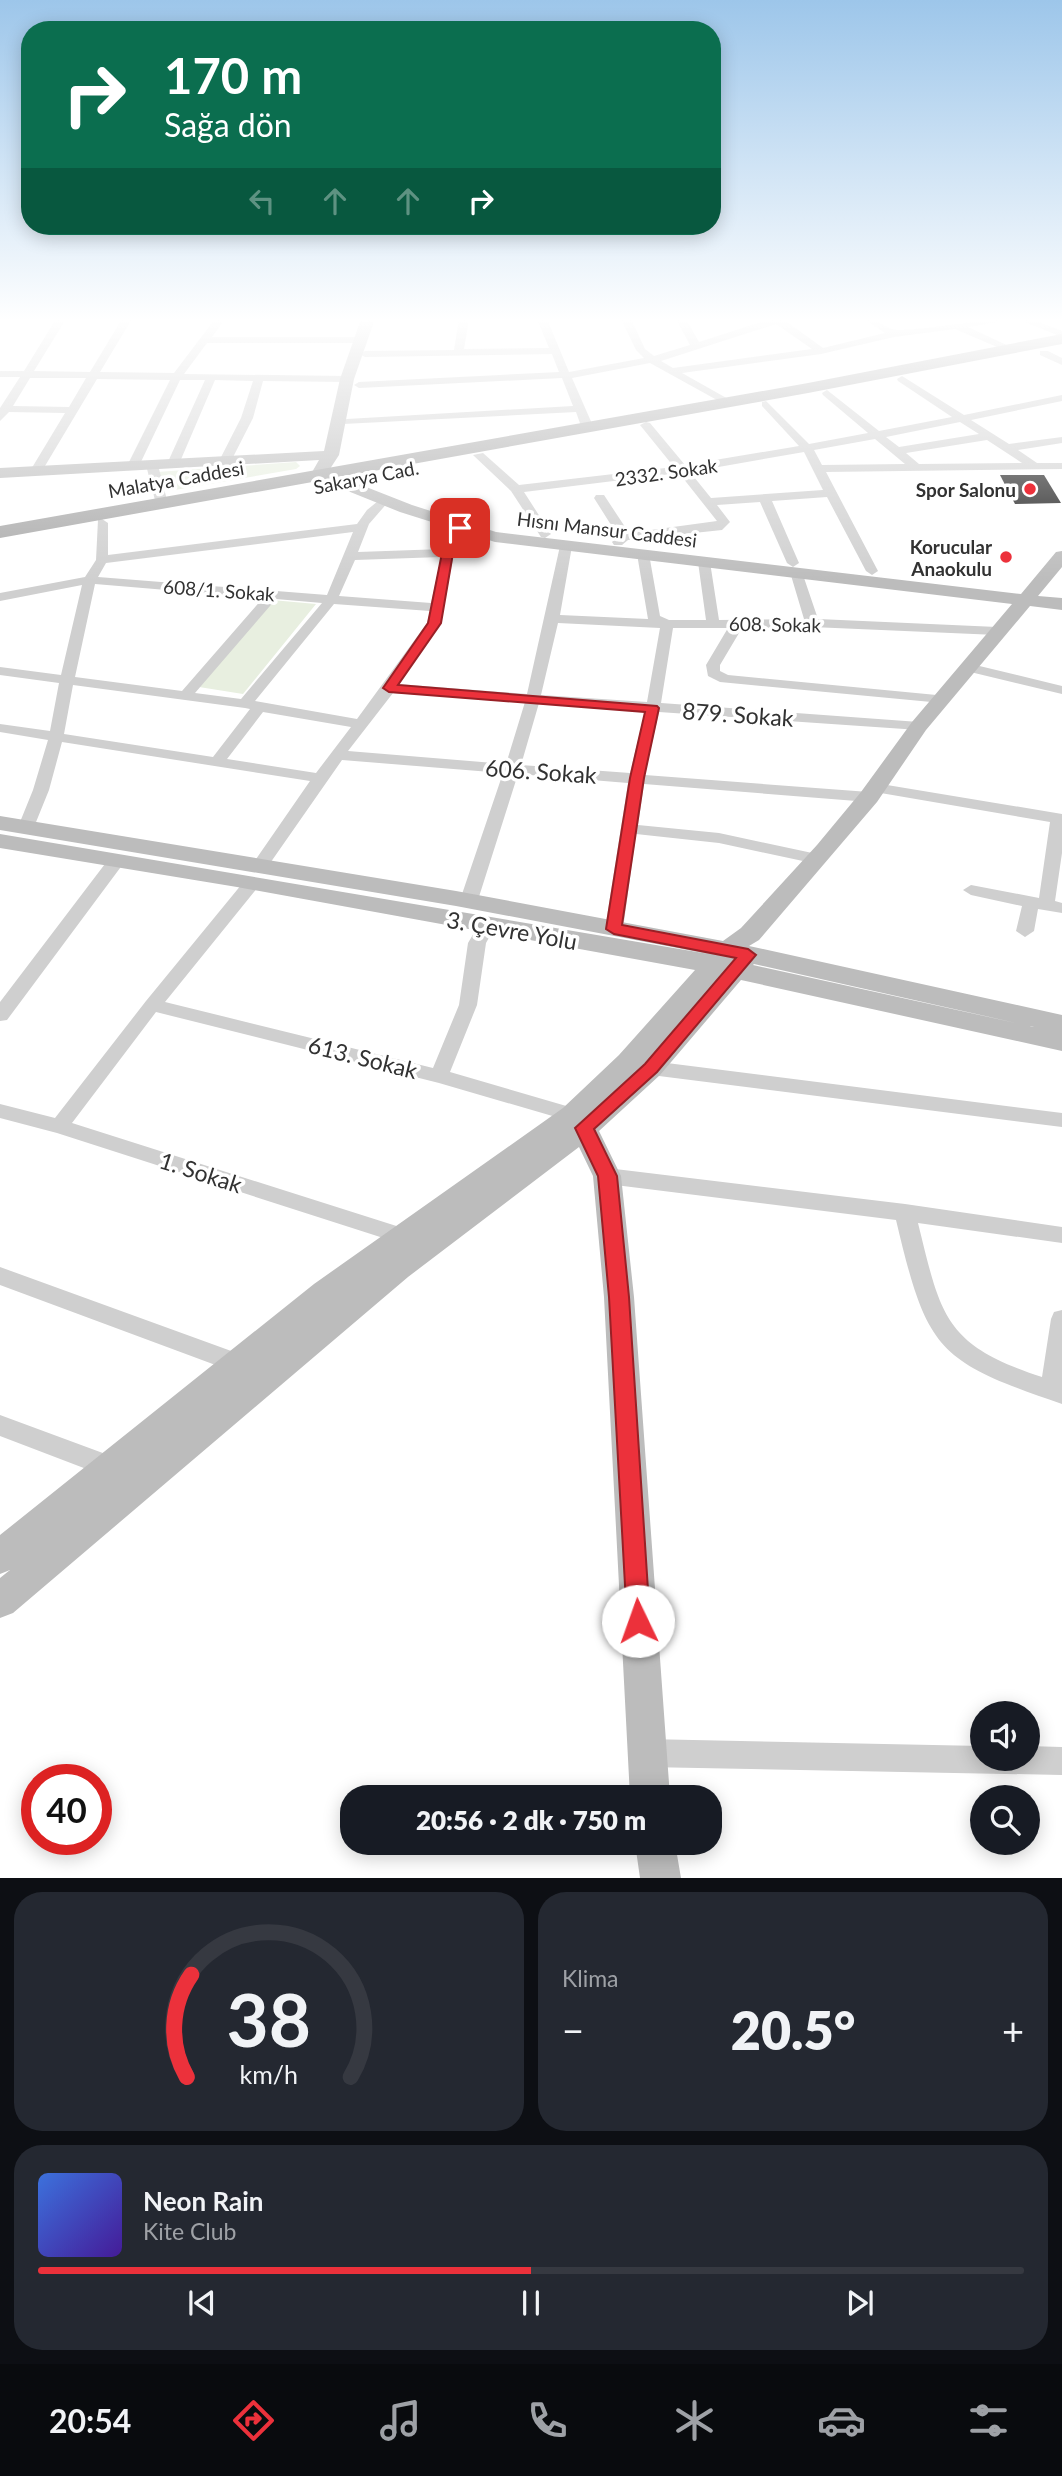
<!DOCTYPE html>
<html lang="tr">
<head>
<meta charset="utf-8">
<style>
	body { margin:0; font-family:Lato,sans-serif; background:#242831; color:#f1f3f6; height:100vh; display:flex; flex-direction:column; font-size:26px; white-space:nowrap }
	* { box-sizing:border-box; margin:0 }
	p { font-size:23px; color:#9ea1a6 }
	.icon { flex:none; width:38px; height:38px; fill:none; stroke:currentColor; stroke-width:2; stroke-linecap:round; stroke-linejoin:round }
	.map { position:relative; height:1878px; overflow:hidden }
	.panel { display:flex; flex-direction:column; gap:14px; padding:14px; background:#0d0f14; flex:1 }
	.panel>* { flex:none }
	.hud { position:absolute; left:21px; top:21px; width:700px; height:214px; border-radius:28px; box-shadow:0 4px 18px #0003; background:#0b6e4f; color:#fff; overflow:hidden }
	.buttons { position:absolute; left:970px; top:1701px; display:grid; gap:14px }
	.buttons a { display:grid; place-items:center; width:70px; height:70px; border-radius:50%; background:#171b24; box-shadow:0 4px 18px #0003; font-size:35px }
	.speed { position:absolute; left:21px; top:1764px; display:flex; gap:14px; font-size:35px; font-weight:700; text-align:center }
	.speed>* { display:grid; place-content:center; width:91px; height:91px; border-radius:50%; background:#171b24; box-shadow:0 4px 18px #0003; line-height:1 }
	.speed .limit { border:10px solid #d22; background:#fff; color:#111 }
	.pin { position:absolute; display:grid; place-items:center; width:60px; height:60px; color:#fff; margin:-30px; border-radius:14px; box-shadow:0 4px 10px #0006 }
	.me { position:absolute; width:77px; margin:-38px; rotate:357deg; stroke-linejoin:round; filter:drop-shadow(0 0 5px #0008) }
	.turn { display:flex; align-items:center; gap:24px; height:147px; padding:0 28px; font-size:32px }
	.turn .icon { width:91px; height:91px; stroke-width:2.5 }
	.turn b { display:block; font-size:49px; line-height:60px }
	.lanes { display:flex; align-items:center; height:66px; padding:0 28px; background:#0003; justify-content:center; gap:35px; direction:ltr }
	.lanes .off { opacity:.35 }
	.big { font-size:52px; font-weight:800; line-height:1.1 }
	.panel .tile { flex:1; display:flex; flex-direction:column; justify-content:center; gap:10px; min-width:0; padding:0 24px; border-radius:28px; background:#242831 }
	.panel .dial { align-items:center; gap:0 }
	.dial svg { height:182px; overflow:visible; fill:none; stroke:#363941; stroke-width:7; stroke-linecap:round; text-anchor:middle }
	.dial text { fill:#f1f3f6; stroke:none }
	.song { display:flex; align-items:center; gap:21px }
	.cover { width:84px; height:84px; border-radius:10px; background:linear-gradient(135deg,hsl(220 70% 55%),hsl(260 70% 35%)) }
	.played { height:7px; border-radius:4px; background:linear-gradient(90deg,#ec313b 50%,#363941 50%) }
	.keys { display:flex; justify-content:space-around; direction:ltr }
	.heat { display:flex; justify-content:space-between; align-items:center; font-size:38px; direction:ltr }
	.panel .tiles { flex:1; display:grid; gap:14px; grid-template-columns:1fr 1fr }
	.tile:last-child { grid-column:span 2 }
	.trip { position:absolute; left:340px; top:1785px; width:382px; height:70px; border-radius:28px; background:#171b24; box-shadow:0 4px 18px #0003; font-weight:800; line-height:70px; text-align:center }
	.dock { display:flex; height:112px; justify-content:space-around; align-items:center; background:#090b0e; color:#9ea1a6 }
	.dock .icon { width:49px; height:49px }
	.dock .current { color:#ec313b }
	.dock b { font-size:32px; color:#f1f3f6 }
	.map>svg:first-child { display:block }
	.green { fill:#e8efe0 }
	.building { fill:#191919 }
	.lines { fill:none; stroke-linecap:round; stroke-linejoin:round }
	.street { fill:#cfcfcf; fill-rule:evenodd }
	.secondary { fill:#bcbcbc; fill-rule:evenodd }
	.primary { fill:#aaa; fill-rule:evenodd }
	.route { fill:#ec313b; stroke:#992026; stroke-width:2 }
	.poi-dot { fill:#ec313b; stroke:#fff; stroke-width:2.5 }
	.labels { text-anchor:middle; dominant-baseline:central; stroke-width:7; stroke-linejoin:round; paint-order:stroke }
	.far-street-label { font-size:19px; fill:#323232; stroke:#fff }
	.far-poi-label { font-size:19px; font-weight:bold; fill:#323232; stroke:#fff; text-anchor:end }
	.street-label { font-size:23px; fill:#323232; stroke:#fff }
</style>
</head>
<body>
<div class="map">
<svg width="1062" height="1878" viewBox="0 0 1062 1878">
	<rect width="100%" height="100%" fill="#fff"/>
	<path class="green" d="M 296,462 L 300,466 L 296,469 L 169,491 L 162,488 L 157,472 Z
		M 272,600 L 316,604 L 243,694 L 199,687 Z"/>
	<path class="building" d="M 1000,475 L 1044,475 L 1061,503 L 1015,504 Z"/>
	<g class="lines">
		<path class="street" d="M 56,319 L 66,319 L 34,371 L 90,372 L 122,319 L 132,319 L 100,372 L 174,373 L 215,319 L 225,319 L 212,337 L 360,337 L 365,340 L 360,343 L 207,343 L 184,374 L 347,376 L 352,379 L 347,382 L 263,381 L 253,418 L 230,463 L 224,466 L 218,463 L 241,418 L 253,381 L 215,380 L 179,464 L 173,467 L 167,464 L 205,380 L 180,380 L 139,466 L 133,469 L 127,466 L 170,380 L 97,379 L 42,471 L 36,475 L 30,471 L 65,413 L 9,412 L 0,421 L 0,408 L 20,377 L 0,377 L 0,371 L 24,371 ZM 30,378 L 86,378 L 69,407 L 13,406 Z
			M 459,319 L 469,319 L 464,349 L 549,348 L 537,319 L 547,319 L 569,372 L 644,358 L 636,350 L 621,319 L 631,319 L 645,349 L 654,356 L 690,345 L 676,319 L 686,319 L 699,342 L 770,319 L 783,319 L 823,348 L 885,333 L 864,319 C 879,319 888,331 899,330 C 938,329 975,319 1014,319 L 968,327 L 1013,348 L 1004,350 L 955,329 L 894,337 L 821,354 L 682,373 L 730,400 L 731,402 L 726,405 L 650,363 L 572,378 L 593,426 L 587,429 L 581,426 L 576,412 L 343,424 L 343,420 L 347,419 L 573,406 L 562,378 L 359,388 L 354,385 L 359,382 L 559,372 L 552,354 L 365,357 L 360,354 L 365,351 L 454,350 ZM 776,324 L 812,349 L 673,368 L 661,361 Z
			M 1017,319 L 1031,319 L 1062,331 L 1062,337 Z
			M 1040,351 L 1048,351 L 1062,358 L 1062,365 L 1040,355 Z
			M 902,376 L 964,415 L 1062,395 L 1062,401 L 971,420 L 1009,444 L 1062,437 L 1062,443 L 1018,450 L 1037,463 L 1062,463 L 1062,469 L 826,472 L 878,571 L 872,575 L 866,571 L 827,497 L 772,501 L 799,563 L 793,567 L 787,563 L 760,502 L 717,505 L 730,522 L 722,530 L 628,540 L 622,545 L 614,545 L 612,542 L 618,536 L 594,498 L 596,495 L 604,495 L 629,533 L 717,521 L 679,473 L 524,492 L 551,534 L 545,538 L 541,537 L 511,491 L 473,455 L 483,453 L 519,485 L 674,467 L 640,425 L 646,422 L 650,423 L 685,465 L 799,446 L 762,406 L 762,402 L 766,401 L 809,444 L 868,433 L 823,395 L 822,393 L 827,390 L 879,431 L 952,417 L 898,381 L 897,379 ZM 960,422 L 979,434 L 899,447 L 886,437 ZM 875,439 L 905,464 L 822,465 L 814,450 ZM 987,440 L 1022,463 L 919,464 L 906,453 ZM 804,452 L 823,490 L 711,498 L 690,472 Z
			M 148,463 L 158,465 L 168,504 L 166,507 L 156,504 L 146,465 Z
			M 383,497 L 389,501 L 369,524 L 358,552 L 443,549 L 456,525 L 464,525 L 466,528 L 454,553 L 441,623 L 399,684 L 527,694 L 560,546 L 566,542 L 572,546 L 560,615 L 648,619 L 637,554 L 643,550 L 649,554 L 660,616 L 669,620 L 706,620 L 698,562 L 704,558 L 710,562 L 719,620 L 804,619 L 790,572 L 796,568 L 802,572 L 818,619 L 997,627 L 1004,631 L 997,635 L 812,627 L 742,628 L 720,665 L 720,671 L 728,675 L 947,696 L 949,699 L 942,703 L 720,682 L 708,676 L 706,665 L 728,628 L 673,628 L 661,703 L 919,722 L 926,726 L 919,730 L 659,712 L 645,775 L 869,792 L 877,797 L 869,802 L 644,784 L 638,825 L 719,833 L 817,854 L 825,859 L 817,864 L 719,843 L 636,834 L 623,929 L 614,935 L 605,929 L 628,783 L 518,774 L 477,903 L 468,908 L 459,903 L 503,773 L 342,760 L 266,869 L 260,870 L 252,865 L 310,781 L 62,742 L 49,790 L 34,827 L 32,830 L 20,830 L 18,827 L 33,790 L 48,740 L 0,732 L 0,724 L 50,731 L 59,683 L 0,675 L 0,667 L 61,675 L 82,585 L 0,601 L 0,593 L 85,577 L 96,560 L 98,520 L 102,519 L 108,523 L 108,555 L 357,524 L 367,510 ZM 353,532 L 327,595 L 98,577 L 106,563 ZM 441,557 L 431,603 L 339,596 L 355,560 ZM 95,584 L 263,598 L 182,691 L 75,677 ZM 276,599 L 322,603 L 241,699 L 195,693 ZM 334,604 L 430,611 L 427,623 L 357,719 L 255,701 ZM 558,623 L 660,628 L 647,702 L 541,695 ZM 73,685 L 245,708 L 250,709 L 213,757 L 64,734 ZM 393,693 L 525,702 L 506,764 L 348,751 ZM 539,703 L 645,711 L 630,773 L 521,765 ZM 263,712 L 351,727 L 316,773 L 227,759 Z
			M 967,663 L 1062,686 L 1062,694 L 962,670 L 962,664 Z
			M 875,783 L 1062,814 L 1062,853 L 1055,901 L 1062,903 L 1062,913 L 1038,909 L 1034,931 L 1025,937 L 1016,931 L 1022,906 L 971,895 L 963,890 L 971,885 L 1039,898 L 1050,822 L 869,791 L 867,788 L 869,785 Z
			M 117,855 L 125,860 L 123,864 L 7,1020 L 0,1021 L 0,1002 L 111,856 Z
			M 252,878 L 260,883 L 258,887 L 165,1002 L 433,1068 L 459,1005 L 468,943 L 481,921 L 493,921 L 496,925 L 486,943 L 477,1005 L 450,1072 L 580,1110 L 583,1115 L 580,1120 L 573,1122 L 439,1083 L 156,1012 L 72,1123 L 409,1230 L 413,1236 L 409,1242 L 402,1244 L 57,1133 L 0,1118 L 0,1104 L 55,1118 L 146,1001 L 246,879 Z
			M 651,1061 L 1062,1113 L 1062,1127 L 651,1075 L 644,1073 L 641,1068 L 644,1063 Z
			M 607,1168 L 905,1204 L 1062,1227 L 1062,1243 L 918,1223 C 941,1316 944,1345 1042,1377 L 1051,1319 L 1054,1312 L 1062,1310 L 1062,1404 C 936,1361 927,1350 896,1220 L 607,1184 L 600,1182 L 597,1176 L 600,1170 Z
			M 0,1267 L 245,1356 L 248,1363 L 245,1370 L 237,1373 L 0,1285 Z
			M 0,1415 L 119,1459 L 122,1467 L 119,1475 L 110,1478 L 0,1436 Z
			M 646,1739 L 982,1746 L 982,1759 L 1027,1759 L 1027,1746 L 1062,1747 L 1062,1775 L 646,1767 L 636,1763 L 632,1753 L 636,1743 Z"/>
		<path class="secondary" d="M 361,319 L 375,319 L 354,379 L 339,455 L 328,472 L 412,505 L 496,532 L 1021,594 L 1056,552 L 1062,551 L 1062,567 L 1038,596 L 1062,598 L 1062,610 L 1030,606 L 926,730 L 877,802 L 759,940 L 749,946 L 1062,1015 L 1062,1051 L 741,980 L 660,1075 L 599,1131 L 621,1176 L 634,1297 L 670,1797 L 630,1797 L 604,1297 L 593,1176 L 579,1147 L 408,1277 L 13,1613 L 0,1618 L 0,1578 L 10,1570 L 0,1574 L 0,1535 L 314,1284 L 563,1108 L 619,1055 L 695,970 L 237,887 L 0,848 L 0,834 L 709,954 L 456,906 L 0,830 L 0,816 L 456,891 L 723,941 L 741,928 L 817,845 L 861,792 L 912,722 L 1012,604 L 495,542 L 400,512 L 313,477 L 311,474 L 319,460 L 0,478 L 0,468 L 324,451 L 340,379 ZM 754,964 L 1034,1027 L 753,965 Z
			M 635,1843 L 675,1843 L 681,1878 L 640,1878 Z"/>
		<path class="primary" d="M 1062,334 L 1062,344 L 808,393 L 0,538 L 0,526 L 808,383 Z"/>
	</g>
	<linearGradient id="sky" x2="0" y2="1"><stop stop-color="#9dc6ea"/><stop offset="0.55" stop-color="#fff"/><stop offset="1" stop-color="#fff" stop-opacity="0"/></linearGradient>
	<rect width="1062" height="582" fill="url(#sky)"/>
	<path class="route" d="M 456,525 L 466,528 L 453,553 L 441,623 L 398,685 L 657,706 L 659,708 L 644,778 L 622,925 L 748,949 L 756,955 L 657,1072 L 594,1129 L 617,1176 L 629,1297 L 650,1621 L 647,1629 L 638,1633 L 630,1629 L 627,1621 L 609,1297 L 598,1176 L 575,1128 L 645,1064 L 736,958 L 614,934 L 606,929 L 630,778 L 645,712 L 389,692 L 383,688 L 428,623 L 442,553 Z"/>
	<g class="poi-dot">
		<circle cx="1030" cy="489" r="7"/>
		<circle cx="1006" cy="557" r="7"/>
	</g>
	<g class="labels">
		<g class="far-street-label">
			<text transform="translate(666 472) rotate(-8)">2332. Sokak</text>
			<text transform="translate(366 477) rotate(-11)">Sakarya Cad.</text>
			<text transform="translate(176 479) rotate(-10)">Malatya Caddesi</text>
			<text transform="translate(607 529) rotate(7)">Hısnı Mansur Caddesi</text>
			<text transform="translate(219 590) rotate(4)">608/1. Sokak</text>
			<text transform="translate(775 624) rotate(1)">608. Sokak</text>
		</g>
		<g class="far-poi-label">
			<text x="1016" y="489">Spor Salonu</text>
			<text x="992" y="546">Korucular<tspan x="992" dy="22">Anaokulu</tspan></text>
		</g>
		<g class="street-label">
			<text transform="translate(738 714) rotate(4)">879. Sokak</text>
			<text transform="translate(541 771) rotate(4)">606. Sokak</text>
			<text transform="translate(512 930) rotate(10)">3. Çevre Yolu</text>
			<text transform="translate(363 1057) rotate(14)">613. Sokak</text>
			<text transform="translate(201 1172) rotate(18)">1. Sokak</text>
		</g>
	</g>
</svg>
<div class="buttons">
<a><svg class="icon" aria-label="sound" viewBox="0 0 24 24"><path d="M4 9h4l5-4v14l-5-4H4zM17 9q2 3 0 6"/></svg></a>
<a><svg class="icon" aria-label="search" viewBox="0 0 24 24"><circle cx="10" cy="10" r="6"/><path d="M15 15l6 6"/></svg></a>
</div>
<div class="speed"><div class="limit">40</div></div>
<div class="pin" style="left:460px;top:528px;background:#d93025"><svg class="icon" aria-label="arrive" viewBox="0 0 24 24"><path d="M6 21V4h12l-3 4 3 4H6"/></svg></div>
<svg class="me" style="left:638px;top:1621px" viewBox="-20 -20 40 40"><circle r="19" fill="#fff"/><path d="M0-13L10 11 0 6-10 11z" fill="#ec313b"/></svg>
<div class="trip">20:56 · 2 dk · 750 m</div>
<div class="hud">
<div class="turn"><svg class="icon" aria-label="right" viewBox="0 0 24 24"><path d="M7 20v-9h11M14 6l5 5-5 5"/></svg><div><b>170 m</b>Sağa dön</div></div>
<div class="lanes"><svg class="icon off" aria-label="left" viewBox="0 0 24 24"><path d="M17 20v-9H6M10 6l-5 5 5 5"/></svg><svg class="icon off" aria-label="ahead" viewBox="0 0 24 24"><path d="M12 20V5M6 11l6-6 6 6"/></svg><svg class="icon off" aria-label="ahead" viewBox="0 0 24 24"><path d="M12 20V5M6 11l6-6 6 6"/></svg><svg class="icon" aria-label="right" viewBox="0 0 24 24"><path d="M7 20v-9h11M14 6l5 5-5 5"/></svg></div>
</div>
</div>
<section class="panel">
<div class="tiles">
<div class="tile dial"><svg viewBox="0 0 100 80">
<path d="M14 69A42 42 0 1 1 86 69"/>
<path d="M14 69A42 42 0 0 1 16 24" stroke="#ec313b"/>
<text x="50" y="56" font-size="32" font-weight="700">38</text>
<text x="50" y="72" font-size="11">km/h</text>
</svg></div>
<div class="tile"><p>Klima</p>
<div class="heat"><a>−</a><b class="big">20.5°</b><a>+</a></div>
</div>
<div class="tile">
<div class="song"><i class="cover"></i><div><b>Neon Rain</b><p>Kite Club</p></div></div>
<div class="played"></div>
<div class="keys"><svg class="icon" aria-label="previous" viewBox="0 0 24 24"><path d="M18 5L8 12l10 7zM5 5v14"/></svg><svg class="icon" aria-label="pause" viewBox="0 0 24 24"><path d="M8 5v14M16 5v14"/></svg><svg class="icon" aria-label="next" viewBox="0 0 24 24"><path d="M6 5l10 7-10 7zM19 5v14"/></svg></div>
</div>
</div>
</section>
<nav class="dock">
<b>20:54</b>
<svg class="icon current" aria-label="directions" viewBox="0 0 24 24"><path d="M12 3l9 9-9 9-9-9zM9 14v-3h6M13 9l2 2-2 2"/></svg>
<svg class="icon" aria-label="music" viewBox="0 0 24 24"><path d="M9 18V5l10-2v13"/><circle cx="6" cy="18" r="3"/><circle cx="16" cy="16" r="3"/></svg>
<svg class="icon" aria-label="phone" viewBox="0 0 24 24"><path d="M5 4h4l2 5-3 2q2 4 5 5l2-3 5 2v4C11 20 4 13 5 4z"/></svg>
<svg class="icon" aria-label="climate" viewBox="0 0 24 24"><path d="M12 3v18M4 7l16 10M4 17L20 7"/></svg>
<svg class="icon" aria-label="car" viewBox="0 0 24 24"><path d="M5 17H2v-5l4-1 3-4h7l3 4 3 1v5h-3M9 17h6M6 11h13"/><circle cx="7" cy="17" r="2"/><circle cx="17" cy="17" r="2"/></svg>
<svg class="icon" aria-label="filters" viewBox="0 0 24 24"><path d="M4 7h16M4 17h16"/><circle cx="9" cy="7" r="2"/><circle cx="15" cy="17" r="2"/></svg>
</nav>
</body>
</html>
